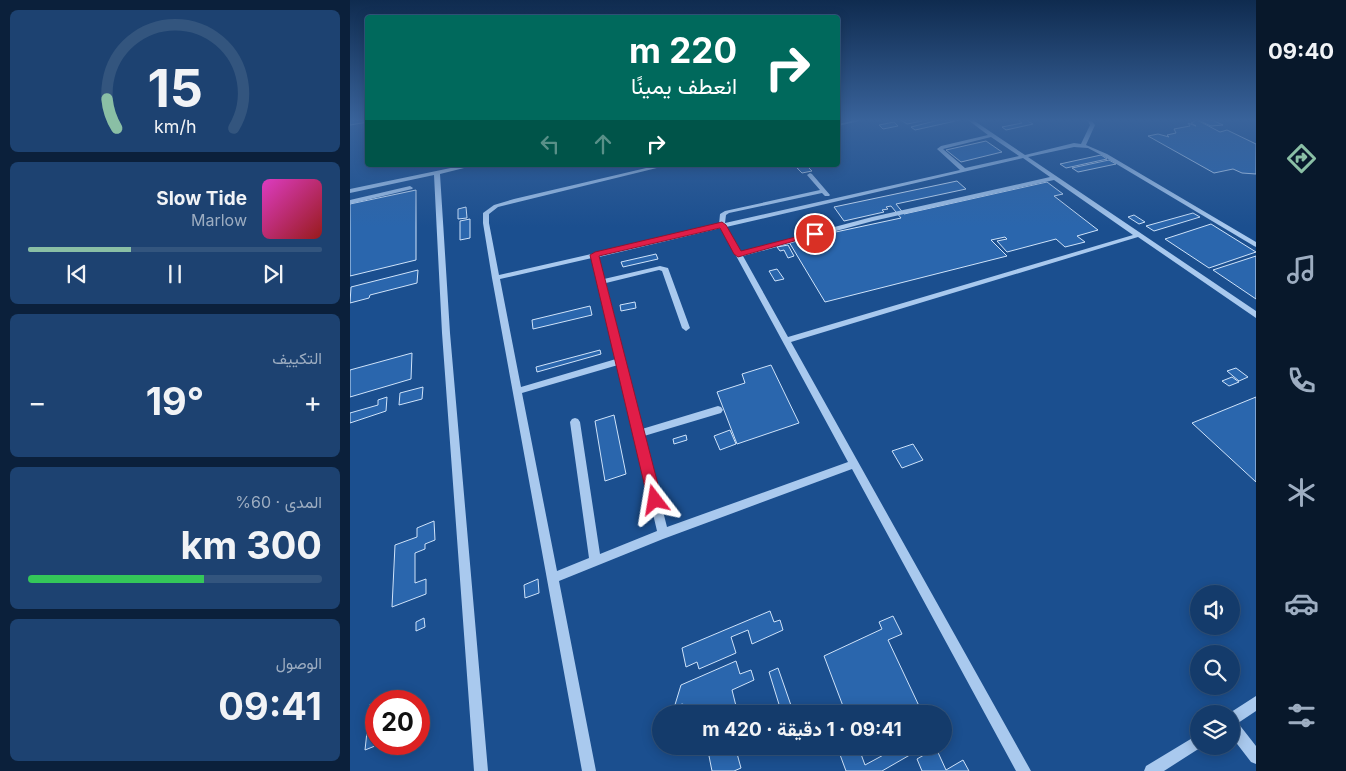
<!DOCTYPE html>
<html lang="ar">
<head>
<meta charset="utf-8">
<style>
	body { margin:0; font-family:Inter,Vazirmatn,sans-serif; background:#1d4271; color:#f1f3f6; direction:rtl; height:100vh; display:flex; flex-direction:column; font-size:19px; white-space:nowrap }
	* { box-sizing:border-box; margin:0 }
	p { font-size:16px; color:#9dadc1 }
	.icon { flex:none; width:28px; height:28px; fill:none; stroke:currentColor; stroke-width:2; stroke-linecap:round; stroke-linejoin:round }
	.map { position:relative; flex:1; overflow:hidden; direction:ltr }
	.side { display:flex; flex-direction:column; gap:10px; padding:10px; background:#0b203b; width:350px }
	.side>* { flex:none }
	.top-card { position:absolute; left:15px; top:15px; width:475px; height:152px; border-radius:5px; box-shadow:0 2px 12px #0003,0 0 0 1px #33557e; direction:rtl; background:#00695c; color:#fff; overflow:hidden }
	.tools { position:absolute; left:840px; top:585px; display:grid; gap:10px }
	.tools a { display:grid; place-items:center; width:50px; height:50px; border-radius:50%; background:#143b6b; box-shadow:0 2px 12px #0003,0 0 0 1px #33557e; font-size:25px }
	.speed { position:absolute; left:15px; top:690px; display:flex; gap:10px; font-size:25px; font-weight:700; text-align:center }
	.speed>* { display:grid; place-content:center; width:65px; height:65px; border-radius:50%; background:#143b6b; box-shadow:0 2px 12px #0003,0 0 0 1px #33557e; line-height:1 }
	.speed .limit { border:8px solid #d22; background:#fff; color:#111 }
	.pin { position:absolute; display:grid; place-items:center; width:42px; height:42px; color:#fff; margin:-21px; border:2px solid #fff; border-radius:50%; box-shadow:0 1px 5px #0007 }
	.me { position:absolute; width:55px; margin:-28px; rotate:346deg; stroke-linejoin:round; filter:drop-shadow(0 0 4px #0008) }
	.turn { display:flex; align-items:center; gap:18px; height:105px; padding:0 20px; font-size:22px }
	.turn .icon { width:65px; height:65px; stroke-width:2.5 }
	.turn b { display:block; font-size:35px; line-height:42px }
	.lanes { display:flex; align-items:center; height:48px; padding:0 20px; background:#0003; justify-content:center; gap:25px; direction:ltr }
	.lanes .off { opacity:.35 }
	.big { font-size:38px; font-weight:700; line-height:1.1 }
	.side .tile { flex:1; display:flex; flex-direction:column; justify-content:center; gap:8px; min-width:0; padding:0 18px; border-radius:8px; background:#1d4271 }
	.side .dial { align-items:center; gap:0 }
	.dial svg { height:130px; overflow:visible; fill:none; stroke:#33557e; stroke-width:7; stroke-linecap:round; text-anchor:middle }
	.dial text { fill:#f1f3f6; stroke:none }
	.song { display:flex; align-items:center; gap:15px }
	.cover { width:60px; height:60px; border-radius:8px; background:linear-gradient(135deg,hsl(310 70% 55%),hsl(0 70% 35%)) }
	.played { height:5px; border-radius:2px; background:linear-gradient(90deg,#8abfa5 35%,#33557e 35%) }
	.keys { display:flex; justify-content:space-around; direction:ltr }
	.heat { display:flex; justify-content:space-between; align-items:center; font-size:28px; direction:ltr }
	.charge { height:8px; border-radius:4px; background:linear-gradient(90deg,#34c759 60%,#33557e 0) }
	.trip { position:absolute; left:302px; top:705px; width:300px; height:50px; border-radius:25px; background:#143b6b; box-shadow:0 2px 12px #0003,0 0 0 1px #33557e; font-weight:700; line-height:50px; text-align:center; direction:rtl }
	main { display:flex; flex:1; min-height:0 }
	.menu { display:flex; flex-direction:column; width:90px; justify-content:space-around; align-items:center; background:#08182b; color:#9dadc1 }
	.menu .icon { width:35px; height:35px }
	.menu .current { color:#8abfa5 }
	.menu b { font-size:22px; color:#f1f3f6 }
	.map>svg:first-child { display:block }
	.building { fill:#2a66ad; stroke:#cfe3fa }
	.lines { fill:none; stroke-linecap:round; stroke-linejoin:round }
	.minor { fill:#a9c9ee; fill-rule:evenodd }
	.route { fill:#e11d48; stroke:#92132f }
</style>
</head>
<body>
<main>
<nav class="menu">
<b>09:40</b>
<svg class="icon current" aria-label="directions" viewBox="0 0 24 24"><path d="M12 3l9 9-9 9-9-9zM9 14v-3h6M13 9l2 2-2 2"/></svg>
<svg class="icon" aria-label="music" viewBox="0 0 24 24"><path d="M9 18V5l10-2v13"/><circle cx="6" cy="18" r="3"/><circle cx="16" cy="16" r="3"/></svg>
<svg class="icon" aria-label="phone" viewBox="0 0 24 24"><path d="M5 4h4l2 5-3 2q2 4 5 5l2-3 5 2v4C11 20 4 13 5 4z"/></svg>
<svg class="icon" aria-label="climate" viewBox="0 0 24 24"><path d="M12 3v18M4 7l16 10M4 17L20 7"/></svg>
<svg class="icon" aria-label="car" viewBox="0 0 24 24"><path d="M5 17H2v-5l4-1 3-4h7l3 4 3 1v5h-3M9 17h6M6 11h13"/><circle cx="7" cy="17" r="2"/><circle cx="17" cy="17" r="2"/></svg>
<svg class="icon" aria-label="filters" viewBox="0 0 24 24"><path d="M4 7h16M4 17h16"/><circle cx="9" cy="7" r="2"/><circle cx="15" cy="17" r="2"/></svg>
</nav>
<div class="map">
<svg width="906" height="771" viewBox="0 0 906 771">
	<rect width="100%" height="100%" fill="#1b4f8f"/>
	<path class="building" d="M 0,120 L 18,120 L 18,122 L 0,125 Z
		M 551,120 L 577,120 L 557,124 Z
		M 589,120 L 610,120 L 565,130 L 561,127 Z
		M 671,120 L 676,120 L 683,124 L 656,130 L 652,127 L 672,123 L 669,121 Z
		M 847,120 L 870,132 L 877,130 L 906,144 L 906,174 L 892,173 L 883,169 L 864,173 L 798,136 L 808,134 L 819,137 L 817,135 L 826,133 L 824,129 L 840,126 L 838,123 L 846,126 L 841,123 Z
		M 848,120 L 862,120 L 873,125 L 861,126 Z
		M 544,122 L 548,126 L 533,129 L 529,125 Z
		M 636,141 L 652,152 L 611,162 L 596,150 Z
		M 751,155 L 757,159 L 716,168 L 710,164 Z
		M 759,160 L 766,164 L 728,172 L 722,168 Z
		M 457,166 L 462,171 L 452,173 L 447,168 Z
		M 607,181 L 616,189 L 546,204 L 554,214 L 697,182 L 713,194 L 704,196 L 748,230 L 727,236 L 735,242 L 715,247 L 706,239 L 657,252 L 647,241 L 657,239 L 655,237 L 641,240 L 657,256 L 475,302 L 439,242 L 551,218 L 541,206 L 536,207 L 538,209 L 532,210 L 534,212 L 494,221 L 484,207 Z
		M 66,190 L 66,260 L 0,276 L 0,204 Z
		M 116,207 L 117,218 L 108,219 L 108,209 Z
		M 843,213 L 850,217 L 804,231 L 796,226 Z
		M 784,215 L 795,222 L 789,224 L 778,217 Z
		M 120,219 L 120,238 L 110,240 L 110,221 Z
		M 861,224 L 906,252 L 859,268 L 815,239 Z
		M 438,245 L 444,256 L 438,258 L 434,250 L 430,251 L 427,247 Z
		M 306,254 L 308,259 L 273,267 L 271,262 Z
		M 906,256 L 906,299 L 863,270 Z
		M 427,269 L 434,279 L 425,281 L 419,271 Z
		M 68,270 L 67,283 L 20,295 L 19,298 L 0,303 L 1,287 Z
		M 285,302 L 286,308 L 271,311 L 270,305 Z
		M 240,306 L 242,315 L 183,329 L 182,320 Z
		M 250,350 L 251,354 L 187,372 L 186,367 Z
		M 62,353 L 61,379 L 0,397 L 0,370 Z
		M 421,365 L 449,423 L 387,444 L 367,392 L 395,383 L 392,374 Z
		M 886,368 L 898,377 L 889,381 L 877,371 Z
		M 882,377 L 889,382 L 879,386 L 872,381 Z
		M 73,387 L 72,399 L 49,405 L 50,393 Z
		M 37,397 L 36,411 L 0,423 L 0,413 L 28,405 L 28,400 Z
		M 906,397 L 906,482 L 842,423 Z
		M 264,415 L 276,474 L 255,481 L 245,421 Z
		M 380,430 L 386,444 L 370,450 L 364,436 Z
		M 336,435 L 337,440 L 324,444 L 323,439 Z
		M 563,444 L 573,460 L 552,468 L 542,451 Z
		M 84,521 L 85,540 L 75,544 L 75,549 L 65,553 L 65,583 L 76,579 L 76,594 L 42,607 L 45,545 L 67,537 L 67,528 Z
		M 188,579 L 189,593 L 175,598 L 174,585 Z
		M 420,611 L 424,622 L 430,620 L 433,630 L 402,644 L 398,630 L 381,637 L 386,653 L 349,669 L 347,662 L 336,667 L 332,648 Z
		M 543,616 L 552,634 L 538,640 L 570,708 L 559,714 L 549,714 L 546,707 L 533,714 L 496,714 L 474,656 L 532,629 L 529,622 Z
		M 74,618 L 75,627 L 66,631 L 66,622 Z
		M 386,661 L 390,674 L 401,670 L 404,680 L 382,690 L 388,714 L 349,714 L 348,709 L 332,704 L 324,708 L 331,685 Z
		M 428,668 L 444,714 L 432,714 L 419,672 Z
		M 47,693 L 46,701 L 26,701 L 26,744 L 30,744 L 15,750 L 20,704 Z
		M 357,746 L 394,746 L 386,750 L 391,768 L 384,771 L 362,771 Z
		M 500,746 L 508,746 L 515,765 L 550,746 L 563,746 L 565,752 L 532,771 L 496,771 L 489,752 Z
		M 586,748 L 596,770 L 613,760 L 619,771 L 572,771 L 567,759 Z"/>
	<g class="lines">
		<path class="minor" d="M 506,120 L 513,120 L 488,126 L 488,124 Z
			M 618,120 L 623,120 L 675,155 L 724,143 L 731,144 L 740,125 L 737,120 L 741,120 L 745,125 L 736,145 L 757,154 L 906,242 L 906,247 L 904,246 L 753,156 L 738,148 L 724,147 L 678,157 L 906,311 L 906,318 L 788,237 L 441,342 L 681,771 L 666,771 L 502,469 L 313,539 L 209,581 L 246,771 L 232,771 L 142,278 L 133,223 L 133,213 L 144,205 L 164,199 L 309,165 L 319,165 L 148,207 L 139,214 L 139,223 L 149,275 L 369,225 L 370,214 L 375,211 L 470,190 L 457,175 L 460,173 L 462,174 L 480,195 L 479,196 L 475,196 L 472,193 L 379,213 L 376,215 L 375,223 L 610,170 L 587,149 L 591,146 L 638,135 ZM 641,137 L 669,156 L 615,168 L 593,149 ZM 673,158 L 700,177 L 522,217 L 390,252 L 376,227 ZM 704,180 L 783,235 L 438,337 L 393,256 L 523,221 ZM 371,228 L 498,462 L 317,527 L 294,436 L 371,413 L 373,410 L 371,407 L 368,406 L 292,429 L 256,283 L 309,270 L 312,271 L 332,328 L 336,331 L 340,328 L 318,268 L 310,266 L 254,279 L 249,257 ZM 242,258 L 266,359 L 171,387 L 150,279 ZM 268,365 L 307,531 L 250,554 L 230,422 L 228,419 L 225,418 L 222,419 L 220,422 L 239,558 L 207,571 L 172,393 Z
			M 115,165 L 126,165 L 90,174 L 100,333 L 138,771 L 124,771 L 92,333 L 84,175 L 0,193 L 0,189 Z
			M 60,186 L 63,188 L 62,189 L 0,204 L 0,200 Z
			M 906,696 L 906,711 L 888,723 L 906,746 L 906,764 L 901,762 L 881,736 L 881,714 L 878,714 Z
			M 849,734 L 849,746 L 853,746 L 814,771 L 794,771 L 796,766 Z"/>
	</g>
	<linearGradient id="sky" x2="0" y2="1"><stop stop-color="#0f2b4f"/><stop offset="0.53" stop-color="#39639b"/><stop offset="1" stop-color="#39639b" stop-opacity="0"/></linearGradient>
	<rect width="906" height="227" fill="url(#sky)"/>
	<path class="route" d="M 372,222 L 376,225 L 391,251 L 465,232 L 469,234 L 388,257 L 384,254 L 370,228 L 249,256 L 312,500 L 310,505 L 305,507 L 300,505 L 298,500 L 240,255 L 245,252 Z"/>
</svg>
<div class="tools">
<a><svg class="icon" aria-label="sound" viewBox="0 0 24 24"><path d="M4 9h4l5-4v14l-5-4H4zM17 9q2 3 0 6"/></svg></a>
<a><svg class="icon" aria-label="search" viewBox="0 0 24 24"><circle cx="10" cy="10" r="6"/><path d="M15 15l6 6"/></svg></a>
<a><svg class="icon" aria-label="layers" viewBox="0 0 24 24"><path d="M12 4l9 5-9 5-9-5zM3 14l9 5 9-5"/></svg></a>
</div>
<div class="speed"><div class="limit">20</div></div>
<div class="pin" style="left:465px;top:234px;background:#d93025"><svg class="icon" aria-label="arrive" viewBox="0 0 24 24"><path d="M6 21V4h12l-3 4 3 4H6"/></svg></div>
<svg class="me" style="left:305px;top:500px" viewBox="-20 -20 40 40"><path d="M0-17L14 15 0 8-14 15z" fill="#e11d48" stroke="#fff" stroke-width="4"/></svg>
<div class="trip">09:41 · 1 دقيقة · 420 m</div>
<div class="top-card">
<div class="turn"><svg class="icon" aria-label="right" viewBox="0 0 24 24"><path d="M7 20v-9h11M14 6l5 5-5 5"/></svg><div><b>220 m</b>انعطف يمينًا</div></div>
<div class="lanes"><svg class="icon off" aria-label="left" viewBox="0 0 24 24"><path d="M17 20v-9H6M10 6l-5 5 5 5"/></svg><svg class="icon off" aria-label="ahead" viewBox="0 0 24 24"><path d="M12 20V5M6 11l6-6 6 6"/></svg><svg class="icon" aria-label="right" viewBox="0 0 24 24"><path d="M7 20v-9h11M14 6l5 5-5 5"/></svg></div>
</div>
</div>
<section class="side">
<div class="tile dial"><svg viewBox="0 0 100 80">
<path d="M14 69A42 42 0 1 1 86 69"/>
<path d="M14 69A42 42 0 0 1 8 51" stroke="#8abfa5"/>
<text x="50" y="56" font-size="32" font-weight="700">15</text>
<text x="50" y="72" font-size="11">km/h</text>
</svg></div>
<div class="tile">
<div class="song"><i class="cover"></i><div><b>Slow Tide</b><p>Marlow</p></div></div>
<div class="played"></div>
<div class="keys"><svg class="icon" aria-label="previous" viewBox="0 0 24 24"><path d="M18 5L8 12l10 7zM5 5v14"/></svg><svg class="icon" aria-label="pause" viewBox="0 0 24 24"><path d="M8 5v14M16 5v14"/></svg><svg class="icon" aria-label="next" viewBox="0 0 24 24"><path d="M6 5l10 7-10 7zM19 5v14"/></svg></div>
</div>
<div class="tile"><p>التكييف</p>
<div class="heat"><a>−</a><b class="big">19°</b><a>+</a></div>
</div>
<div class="tile"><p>المدى · 60%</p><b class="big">300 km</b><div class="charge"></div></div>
<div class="tile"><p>الوصول</p><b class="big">09:41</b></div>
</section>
</main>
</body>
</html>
